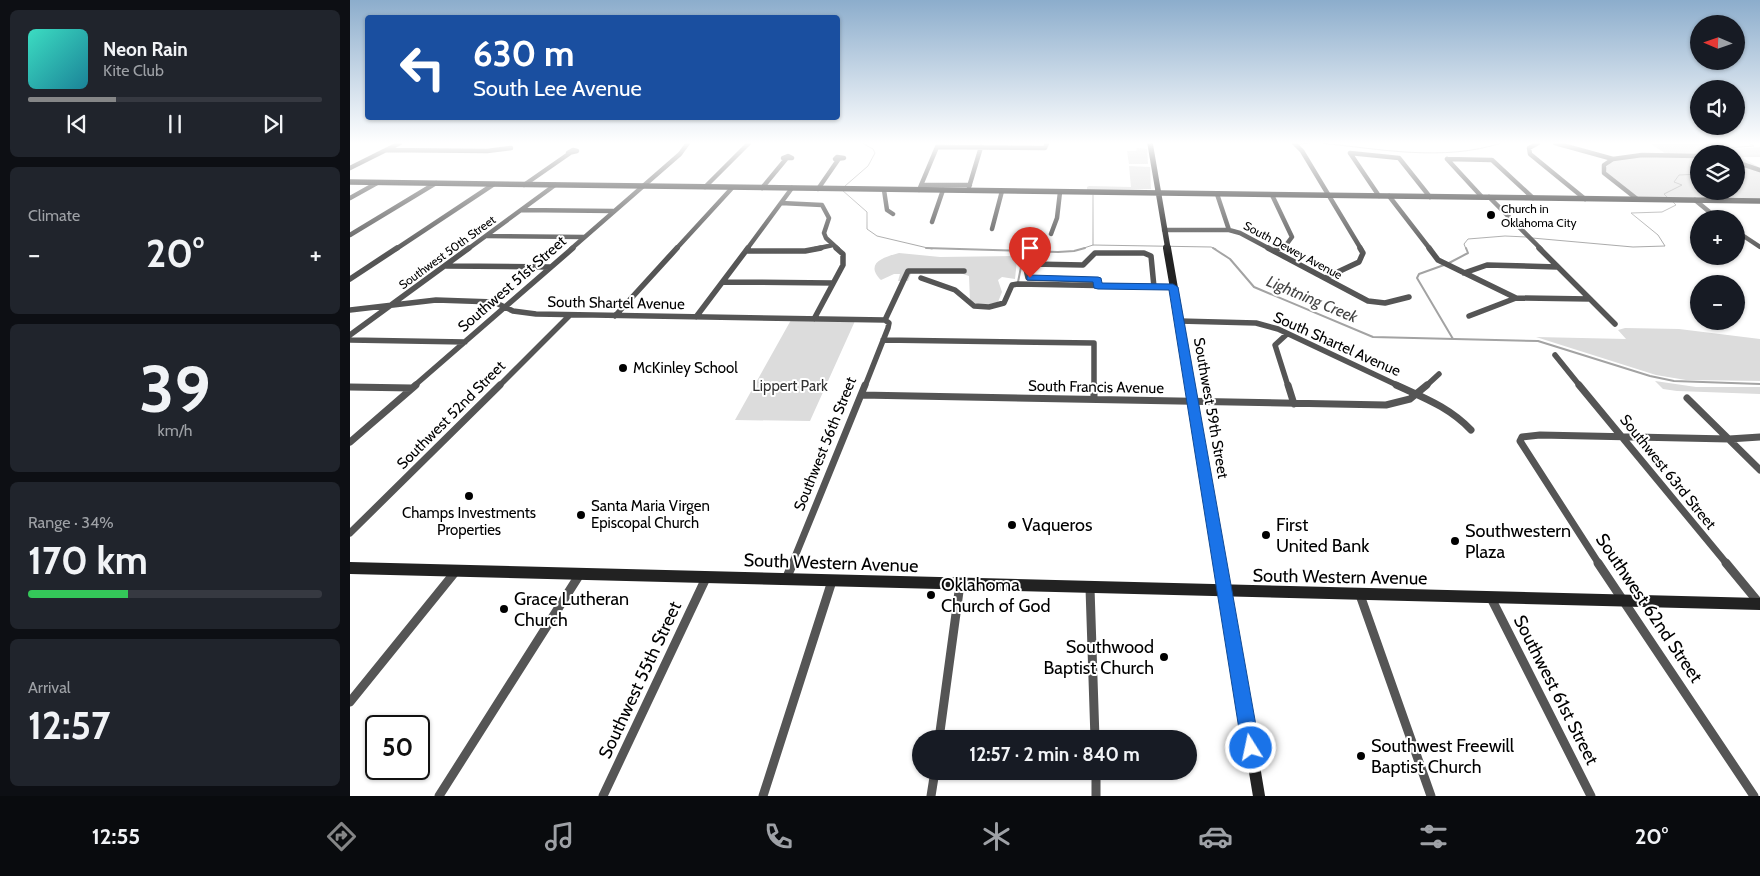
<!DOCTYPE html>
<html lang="en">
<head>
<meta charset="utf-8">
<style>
	body { margin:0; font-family:Cabin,sans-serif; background:#20242c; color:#f1f3f6; height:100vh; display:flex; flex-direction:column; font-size:19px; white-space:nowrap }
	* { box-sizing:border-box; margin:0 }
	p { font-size:16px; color:#9ea1a6 }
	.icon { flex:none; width:28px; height:28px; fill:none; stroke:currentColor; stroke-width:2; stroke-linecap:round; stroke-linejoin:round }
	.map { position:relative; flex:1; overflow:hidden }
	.side { display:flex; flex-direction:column; gap:10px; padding:10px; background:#0d0f14; width:350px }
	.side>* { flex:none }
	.top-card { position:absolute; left:15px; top:15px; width:475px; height:105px; border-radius:5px; box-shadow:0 1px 4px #0004; background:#1a4fa0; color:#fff; overflow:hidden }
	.needle { width:32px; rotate:272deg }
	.tools { position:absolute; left:1340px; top:15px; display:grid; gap:10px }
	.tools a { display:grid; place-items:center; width:55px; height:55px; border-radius:50%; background:#171b24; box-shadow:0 1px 4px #0004; font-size:25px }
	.speed { position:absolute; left:15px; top:715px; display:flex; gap:10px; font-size:25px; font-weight:700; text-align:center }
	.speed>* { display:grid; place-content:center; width:65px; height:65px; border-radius:50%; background:#171b24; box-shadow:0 1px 4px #0004; line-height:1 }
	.speed .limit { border:2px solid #111; border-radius:8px; background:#fff; color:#111 }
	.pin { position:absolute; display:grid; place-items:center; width:42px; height:42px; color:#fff; margin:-51px -21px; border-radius:50% 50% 50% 0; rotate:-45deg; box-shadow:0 0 5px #0007 }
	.pin .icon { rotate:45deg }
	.me { position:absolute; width:55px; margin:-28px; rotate:350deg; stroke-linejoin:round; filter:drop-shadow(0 0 4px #0008) }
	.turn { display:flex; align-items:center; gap:18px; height:105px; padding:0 25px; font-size:22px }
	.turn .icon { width:65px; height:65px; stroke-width:2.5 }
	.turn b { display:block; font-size:35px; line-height:42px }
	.big { font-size:38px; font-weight:700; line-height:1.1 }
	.side .card { flex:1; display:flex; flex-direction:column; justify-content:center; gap:8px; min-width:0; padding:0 18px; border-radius:8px; background:#20242c }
	.side .dial { align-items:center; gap:0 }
	.dial b { font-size:65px; line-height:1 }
	.song { display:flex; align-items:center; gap:15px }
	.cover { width:60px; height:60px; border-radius:8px; background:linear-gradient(135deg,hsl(170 70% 55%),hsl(190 70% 35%)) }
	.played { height:5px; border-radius:2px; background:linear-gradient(90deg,#858687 30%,#363941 30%) }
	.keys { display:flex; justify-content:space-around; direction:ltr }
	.heat { display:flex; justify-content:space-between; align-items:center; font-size:28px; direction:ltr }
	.charge { height:8px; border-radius:4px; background:linear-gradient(90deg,#34c759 34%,#363941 0) }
	.trip { position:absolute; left:562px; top:730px; width:285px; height:50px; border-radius:25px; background:#171b24; box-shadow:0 1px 4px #0004; font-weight:700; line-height:50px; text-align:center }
	.menu { display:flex; height:80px; justify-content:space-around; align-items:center; background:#090b0e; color:#9ea1a6 }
	.menu .icon { width:35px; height:35px }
	.menu .active { color:#858687 }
	.menu b { font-size:22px; color:#f1f3f6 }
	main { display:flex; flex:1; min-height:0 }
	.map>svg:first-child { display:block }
	.green { fill:#dcdcdc; fill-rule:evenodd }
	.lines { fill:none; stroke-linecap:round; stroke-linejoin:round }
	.stream-far1 { stroke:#a3a3a3; stroke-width:1 }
	.stream { stroke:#a3a3a3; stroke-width:2 }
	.minor-far3 { stroke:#555; stroke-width:4.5 }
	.minor-far2 { stroke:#555; stroke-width:5.5 }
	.minor-far1 { stroke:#555; stroke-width:7 }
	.minor { stroke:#555; stroke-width:9 }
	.secondary-far3 { stroke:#222; stroke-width:5.5 }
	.secondary-far2 { stroke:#222; stroke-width:8 }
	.secondary-far1 { stroke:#222; stroke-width:10 }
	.secondary { stroke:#222; stroke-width:12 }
	.route { fill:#1a73e8; stroke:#114b97 }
	.poi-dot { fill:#000; stroke:#fff; stroke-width:2 }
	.labels { text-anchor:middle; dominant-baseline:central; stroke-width:4; stroke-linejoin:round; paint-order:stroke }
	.far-poi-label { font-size:12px; fill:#000; stroke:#fff; text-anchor:start }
	.far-street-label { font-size:12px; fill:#000; stroke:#fff }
	.street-label { font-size:15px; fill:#000; stroke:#fff }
	.poi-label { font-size:15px; fill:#000; stroke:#fff; text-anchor:start }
	.park-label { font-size:15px; fill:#333; stroke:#fff }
	.water-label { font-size:16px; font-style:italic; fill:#444; stroke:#fff }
	.near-poi-label { font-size:18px; fill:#000; stroke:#fff; text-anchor:start }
	.near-street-label { font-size:18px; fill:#000; stroke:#fff }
</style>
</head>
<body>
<main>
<section class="side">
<div class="card">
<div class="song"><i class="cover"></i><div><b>Neon Rain</b><p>Kite Club</p></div></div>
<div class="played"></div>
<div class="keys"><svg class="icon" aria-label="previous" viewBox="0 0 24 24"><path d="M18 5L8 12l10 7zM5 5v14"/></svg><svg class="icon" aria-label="pause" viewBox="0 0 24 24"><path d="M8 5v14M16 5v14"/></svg><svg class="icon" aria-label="next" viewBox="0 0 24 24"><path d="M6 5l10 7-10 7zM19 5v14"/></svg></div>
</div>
<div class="card"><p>Climate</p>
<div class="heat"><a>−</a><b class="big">20°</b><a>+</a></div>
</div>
<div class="card dial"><b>39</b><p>km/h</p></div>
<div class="card"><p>Range · 34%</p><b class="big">170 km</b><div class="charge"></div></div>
<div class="card"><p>Arrival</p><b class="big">12:57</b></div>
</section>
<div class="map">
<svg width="1410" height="796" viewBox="0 0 1410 796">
	<rect width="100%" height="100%" fill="#fff"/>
	<path class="green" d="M 1299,143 L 1366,143 L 1377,150 L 1410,147 L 1410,155 L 1388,155 L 1410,168 L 1410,199 L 1287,197 L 1257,174 L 1256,168 C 1262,153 1304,156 1318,155 ZM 1349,154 L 1386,154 L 1386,191 L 1349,191 Z
		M 787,148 L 797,149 L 798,164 L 779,164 L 777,151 L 786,151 Z
		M 779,166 L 800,167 L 801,189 L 737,190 L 737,187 L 739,186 L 781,187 Z
		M 549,253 L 590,257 L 665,256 L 667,260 L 665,279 L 652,277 L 648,280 L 652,292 L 648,302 C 638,305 630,306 620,301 L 619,276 L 607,272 L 562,271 L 558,281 L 548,281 L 550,274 L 544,274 L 531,280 C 514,263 534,257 549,253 Z
		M 441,320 L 505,321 L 460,421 L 385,420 Z
		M 1275,328 L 1329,329 L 1410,339 L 1410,381 L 1336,380 L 1306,375 L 1186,337 L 1276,339 L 1268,330 Z
		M 1305,381 L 1346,387 L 1410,387 L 1410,394 L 1327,391 L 1313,389 Z"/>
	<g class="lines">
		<path class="stream-far1" d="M 971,143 C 1029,149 1094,162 1151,143
			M 948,144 L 962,143
			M 1357,154 L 1375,148 L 1404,146 L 1399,143
			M 1386,156 L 1410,156
			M 1349,160 L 1345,162 L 1349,164
			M 495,186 L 518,166 L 525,153 L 523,149 L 512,143
			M 492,190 L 517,212 L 517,229 L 527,236 L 582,249
			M 743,195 L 743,245
			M 1317,197 L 1314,194 L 1332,185 L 1324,182 L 1329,175 L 1349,174
			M 1182,238 L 1283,247 L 1315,246 L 1308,235 L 1281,213 L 1312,212 L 1326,205 L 1323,202
			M 731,249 L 743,245 L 861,247 L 866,249
			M 1116,249 L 1114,244 L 1118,239 L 1155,236 L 1177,237"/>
		<path class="stream" d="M 576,248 L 708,252 L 724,251 L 735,248
			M 863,248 L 880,259 L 904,287 L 1023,337 L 1188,341 L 1300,376 L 1324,381 L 1410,384
			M 1099,263 L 1118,253 L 1116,248
			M 1094,265 L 1069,274 L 1067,278 L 1103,339
			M 668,282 L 674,252"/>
		<path class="minor-far3" d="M 944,143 L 952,151 L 1011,249
			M 1188,143 L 1179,148 L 1180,154 L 1235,199
			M 1205,143 L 1263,159 L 1254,165 L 1254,173 L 1287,199
			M 36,150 L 137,151 L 161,148
			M 223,150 L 227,151 L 218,153 Z
			M 1000,153 L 1049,158 L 1080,197
			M 1000,153 L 1029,196
			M 438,156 L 442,158 L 433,158 Z
			M 487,157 L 494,158 L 485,159 Z
			M 1097,159 L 1142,160 L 1183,198
			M 1097,159 L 1132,197
			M 1263,159 L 1292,155 L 1349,156
			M 1386,162 L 1410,170
			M 0,168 L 50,143
			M 174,185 L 220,153
			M 571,185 L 620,185
			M 355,187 L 399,143
			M 619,187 L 631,147
			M 412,188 L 436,159
			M 468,189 L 488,160
			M 534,190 L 537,210 L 543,214
			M 569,190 L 587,147 L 695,148 L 697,143
			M 867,194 L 879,230
			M 922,195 L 942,237 L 936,245 L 927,249
			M 1039,196 L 1080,249
			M 1139,197 L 1191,249
			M 0,198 L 27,183
			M 1345,200 L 1368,219
			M 431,203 L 472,205 L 479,218 L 474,233 L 476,238 L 488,249
			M 171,210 L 263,211
			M 582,222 L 593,190
			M 642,229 L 652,191
			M 814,230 L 879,230 L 890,233 L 920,249
			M 1386,231 L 1410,247
			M 701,234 L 707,218 L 710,192
			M 0,235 L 86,183
			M 137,236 L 234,237
			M 46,249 L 144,184
			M 118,249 L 205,185
			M 221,249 L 330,154 L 338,143
			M 326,249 L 382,188
			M 397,249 L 442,188
			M 465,249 L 483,245"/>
		<path class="minor-far2" d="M 918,248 L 1018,301 L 1035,303 L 1059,297
			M 1079,248 L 1088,260 L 1166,298
			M 1189,248 L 1265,324
			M 925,250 L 930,248
			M 397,251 L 455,251 L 471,248
			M 96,266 L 201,267
			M 1114,273 L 1137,265 L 1207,267
			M 571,278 L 605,290 L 624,306 L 639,307 L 654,303 L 662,285 L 668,284 L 823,287
			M 975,278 L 1009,262 L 1013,253 L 1010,248
			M 0,279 L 47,248
			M 373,282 L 483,283
			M 748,286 L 748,280 L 678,278 L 676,269 L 682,264 L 733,265 L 745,253 L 794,253 L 801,256 L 804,287
			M 0,310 L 86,300 L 144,302 L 163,311 L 186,314 L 535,320
			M 265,316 L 327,248
			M 1119,316 L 1166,298 L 1240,299
			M 346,317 L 398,248
			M 464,319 L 493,265 L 493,254 L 486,248
			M 535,320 L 558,271 L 614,271
			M 829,321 L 906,323 L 928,329 L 1049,386
			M 937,334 L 925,345 L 938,386
			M 0,335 L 119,248
			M 0,340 L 115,342
			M 533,340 L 744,343 L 744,386
			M 1205,355 L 1230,386
			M 64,386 L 223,248
			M 149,386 L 220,315
			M 515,386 L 538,328 L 539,323 L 535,320
			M 1076,386 L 1089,374"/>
		<path class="minor-far1" d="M 744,385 L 744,399
			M 938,385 L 944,404
			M 1046,385 C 1074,398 1099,407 1121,430
			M 1229,385 L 1377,564
			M 0,387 L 62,388
			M 511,395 L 1036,405 L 1060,399 L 1077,385
			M 1337,398 L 1410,470
			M 0,442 L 66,385
			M 0,533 L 150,385
			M 442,564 L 515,385
			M 1249,564 L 1170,441 L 1172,437 L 1190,435 L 1379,439 L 1410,437"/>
		<path class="minor" d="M 1248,563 L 1404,796
			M 1376,563 L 1409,603
			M 436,579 L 443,563
			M 740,588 L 745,739
			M 1010,595 L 1081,796
			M 1141,598 L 1241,796
			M 0,702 L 106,571
			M 589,739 L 610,584
			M 746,771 L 746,796
			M 89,796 L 230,574
			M 253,796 L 356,578
			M 413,796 L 482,581
			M 581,796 L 585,771"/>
		<path class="secondary-far3" d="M 800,143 L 818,249
			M 0,182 L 1410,201"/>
		<path class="secondary-far2" d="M 817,248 L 841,386"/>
		<path class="secondary-far1" d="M 840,385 L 870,564"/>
		<path class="secondary" d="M 870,563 L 909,796
			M 0,568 L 1410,604"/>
	</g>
	<linearGradient id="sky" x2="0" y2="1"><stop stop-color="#8cadcc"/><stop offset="0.56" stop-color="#fff"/><stop offset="1" stop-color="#fff" stop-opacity="0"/></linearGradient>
	<rect width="1410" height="255" fill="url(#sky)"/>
	<path class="route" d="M 680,275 L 748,277 L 751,278 L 752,283 L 823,284 L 828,287 L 910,748 L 907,755 L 901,757 L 895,755 L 892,748 L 819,290 L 748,289 L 744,288 L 743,282 L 677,280 L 677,276 Z"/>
	<g class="poi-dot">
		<circle cx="1141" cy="215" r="5"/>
		<circle cx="273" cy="368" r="5"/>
		<circle cx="119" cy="496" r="5"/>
		<circle cx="231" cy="515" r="5"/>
		<circle cx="662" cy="525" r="5"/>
		<circle cx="916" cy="535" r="5"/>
		<circle cx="1105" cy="541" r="5"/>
		<circle cx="581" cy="595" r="5"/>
		<circle cx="154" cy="609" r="5"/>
		<circle cx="814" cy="657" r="5"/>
		<circle cx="1011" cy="756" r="5"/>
	</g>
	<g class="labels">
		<g class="far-poi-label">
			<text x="1151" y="208">Church in<tspan x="1151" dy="14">Oklahoma City</tspan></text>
		</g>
		<g class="far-street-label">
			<text transform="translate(943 250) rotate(28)">South Dewey Avenue</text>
			<text transform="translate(97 252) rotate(-36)">Southwest 50th Street</text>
		</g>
		<g class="street-label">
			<text transform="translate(162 284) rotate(-41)">Southwest 51st Street</text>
			<text transform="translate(266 303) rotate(1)">South Shartel Avenue</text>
			<text transform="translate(987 344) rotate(24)">South Shartel Avenue</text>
			<text transform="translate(746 387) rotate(1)">South Francis Avenue</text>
			<text transform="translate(861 408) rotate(80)">Southwest 59th Street</text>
			<text transform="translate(101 415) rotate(-45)">Southwest 52nd Street</text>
			<text transform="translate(475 444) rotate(-68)">Southwest 56th Street</text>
			<text transform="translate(1318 472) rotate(51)">Southwest 63rd Street</text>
		</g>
		<g class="poi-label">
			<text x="283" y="368">McKinley School</text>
			<text x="241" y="506">Santa Maria Virgen<tspan x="241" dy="17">Episcopal Church</tspan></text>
			<text x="119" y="513" text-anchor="middle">Champs Investments<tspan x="119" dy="17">Properties</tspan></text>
		</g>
		<g class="park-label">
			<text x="440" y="386">Lippert Park</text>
		</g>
		<g class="water-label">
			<text transform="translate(962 299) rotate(23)">Lightning Creek</text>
		</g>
		<g class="near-poi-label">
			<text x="672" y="525">Vaqueros</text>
			<text x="926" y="525">First<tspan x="926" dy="21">United Bank</tspan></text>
			<text x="1115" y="531">Southwestern<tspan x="1115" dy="21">Plaza</tspan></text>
			<text x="591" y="585">Oklahoma<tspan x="591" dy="21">Church of God</tspan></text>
			<text x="164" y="599">Grace Lutheran<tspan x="164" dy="21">Church</tspan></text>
			<text x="804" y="647" text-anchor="end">Southwood<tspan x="804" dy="21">Baptist Church</tspan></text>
			<text x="1021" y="746">Southwest Freewill<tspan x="1021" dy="21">Baptist Church</tspan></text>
		</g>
		<g class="near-street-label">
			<text transform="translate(481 563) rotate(2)">South Western Avenue</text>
			<text transform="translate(990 577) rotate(1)">South Western Avenue</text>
			<text transform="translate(1299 608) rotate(56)">Southwest 62nd Street</text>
			<text transform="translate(290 680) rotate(-65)">Southwest 55th Street</text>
			<text transform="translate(1206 690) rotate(63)">Southwest 61st Street</text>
		</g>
	</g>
</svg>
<div class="tools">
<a><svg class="needle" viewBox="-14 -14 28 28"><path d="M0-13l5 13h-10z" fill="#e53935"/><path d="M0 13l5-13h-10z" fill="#9ea1a6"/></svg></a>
<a><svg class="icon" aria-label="sound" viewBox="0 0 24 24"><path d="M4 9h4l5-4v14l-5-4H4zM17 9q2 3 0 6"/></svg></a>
<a><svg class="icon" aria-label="layers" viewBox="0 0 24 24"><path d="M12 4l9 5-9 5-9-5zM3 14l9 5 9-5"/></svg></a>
<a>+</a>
<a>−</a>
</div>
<div class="speed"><div class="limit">50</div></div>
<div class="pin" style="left:680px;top:278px;background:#d93025"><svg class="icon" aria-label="arrive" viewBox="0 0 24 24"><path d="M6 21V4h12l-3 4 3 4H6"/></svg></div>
<svg class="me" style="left:901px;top:748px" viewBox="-20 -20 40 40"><circle r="17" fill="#1a73e8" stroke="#fff" stroke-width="3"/><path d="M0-11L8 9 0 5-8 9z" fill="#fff"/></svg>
<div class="trip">12:57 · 2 min · 840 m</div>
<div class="top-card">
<div class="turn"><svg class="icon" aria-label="left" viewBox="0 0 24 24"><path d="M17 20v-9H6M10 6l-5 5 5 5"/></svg><div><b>630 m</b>South Lee Avenue</div></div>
</div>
</div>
</main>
<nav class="menu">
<b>12:55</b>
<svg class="icon active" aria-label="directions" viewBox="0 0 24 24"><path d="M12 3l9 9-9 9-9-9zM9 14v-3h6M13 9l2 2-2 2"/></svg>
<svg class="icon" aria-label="music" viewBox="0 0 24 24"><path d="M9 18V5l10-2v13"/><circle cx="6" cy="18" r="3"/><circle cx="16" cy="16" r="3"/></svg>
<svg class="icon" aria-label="phone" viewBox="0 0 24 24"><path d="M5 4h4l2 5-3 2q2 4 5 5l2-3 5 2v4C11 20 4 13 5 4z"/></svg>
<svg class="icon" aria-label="climate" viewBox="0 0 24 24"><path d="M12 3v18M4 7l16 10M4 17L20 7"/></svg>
<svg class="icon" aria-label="car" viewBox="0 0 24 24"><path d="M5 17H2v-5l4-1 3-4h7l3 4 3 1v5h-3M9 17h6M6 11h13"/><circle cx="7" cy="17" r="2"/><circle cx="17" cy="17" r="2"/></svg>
<svg class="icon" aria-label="filters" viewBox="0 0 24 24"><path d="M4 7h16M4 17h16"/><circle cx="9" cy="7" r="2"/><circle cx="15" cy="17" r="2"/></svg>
<b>20°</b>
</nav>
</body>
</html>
